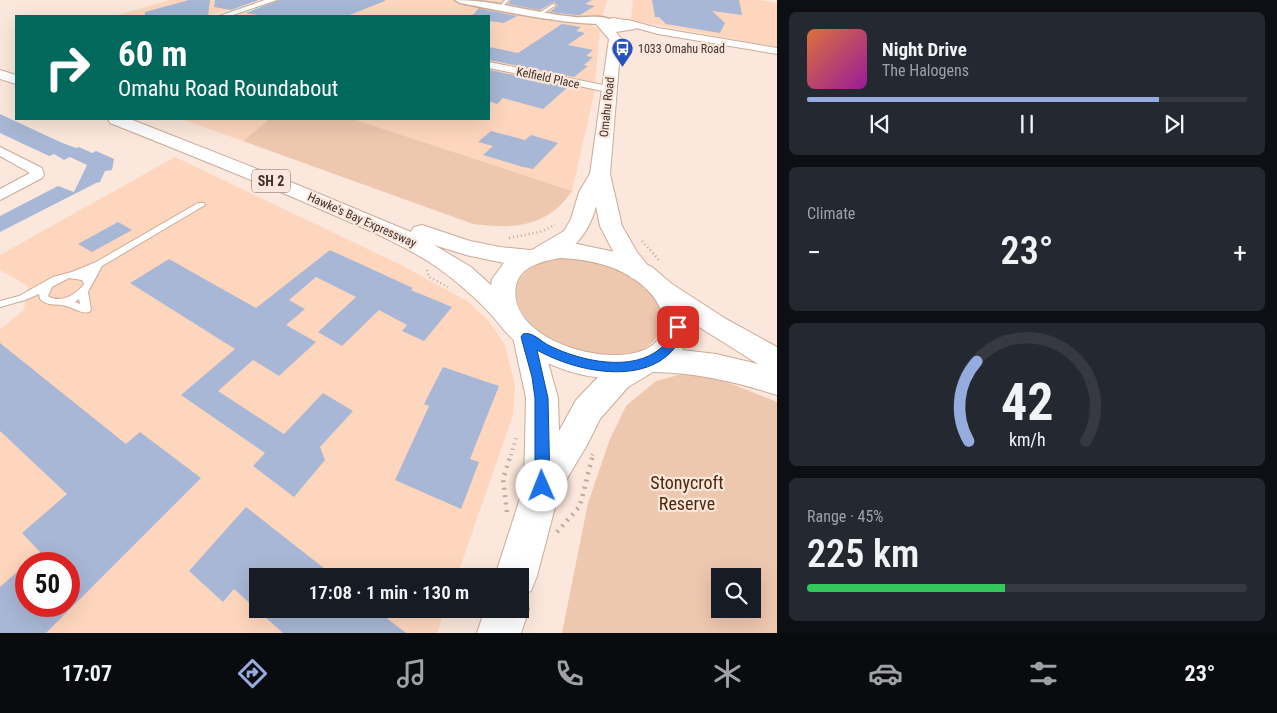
<!DOCTYPE html>
<html lang="en">
<head>
<meta charset="utf-8">
<style>
	body { margin:0; font-family:"Roboto Condensed",sans-serif; background:#242831; color:#f1f3f6; height:100vh; display:flex; flex-direction:column; font-size:19px; white-space:nowrap }
	* { box-sizing:border-box; margin:0 }
	p { font-size:16px; color:#9ea1a6 }
	.icon { flex:none; width:28px; height:28px; fill:none; stroke:currentColor; stroke-width:2; stroke-linecap:round; stroke-linejoin:round }
	.map { position:relative; flex:1; overflow:hidden }
	.side { display:flex; flex-direction:column; gap:12px; padding:12px; background:#0d0f14; width:500px }
	.side>* { flex:none }
	.banner { position:absolute; left:15px; top:15px; width:475px; height:105px; border-radius:0px; box-shadow:0 5px 20px #0002; background:#00695c; color:#fff; overflow:hidden }
	.controls { position:absolute; left:711px; top:568px; display:grid; gap:10px }
	.controls a { display:grid; place-items:center; width:50px; height:50px; border-radius:0px; background:#171b24; box-shadow:0 5px 20px #0002; font-size:25px }
	.speed { position:absolute; left:15px; top:552px; display:flex; gap:10px; font-size:25px; font-weight:700; text-align:center }
	.speed>* { display:grid; place-content:center; width:65px; height:65px; border-radius:50%; background:#171b24; box-shadow:0 5px 20px #0002; line-height:1 }
	.speed .limit { border:8px solid #d22; background:#fff; color:#111 }
	.pin { position:absolute; display:grid; place-items:center; width:42px; height:42px; color:#fff; margin:-21px; border-radius:10px; box-shadow:0 2px 8px #0006 }
	.me { position:absolute; width:55px; margin:-28px; rotate:359deg; stroke-linejoin:round; filter:drop-shadow(0 0 4px #0008) }
	.turn { display:flex; align-items:center; gap:18px; height:105px; padding:0 20px; font-size:22px }
	.turn .icon { width:65px; height:65px; stroke-width:2.5 }
	.turn b { display:block; font-size:35px; line-height:42px }
	.big { font-size:38px; font-weight:600; line-height:1.1 }
	.side .card { flex:1; display:flex; flex-direction:column; justify-content:center; gap:8px; min-width:0; padding:0 18px; border-radius:8px; background:#242831 }
	.side .dial { align-items:center; gap:0 }
	.dial svg { height:130px; overflow:visible; fill:none; stroke:#363941; stroke-width:7; stroke-linecap:round; text-anchor:middle }
	.dial text { fill:#f1f3f6; stroke:none }
	.song { display:flex; align-items:center; gap:15px }
	.cover { width:60px; height:60px; border-radius:8px; background:linear-gradient(135deg,hsl(20 70% 55%),hsl(300 70% 35%)) }
	.played { height:5px; border-radius:2px; background:linear-gradient(90deg,#96abde 80%,#363941 80%) }
	.keys { display:flex; justify-content:space-around; direction:ltr }
	.heat { display:flex; justify-content:space-between; align-items:center; font-size:28px; direction:ltr }
	.charge { height:8px; border-radius:4px; background:linear-gradient(90deg,#34c759 45%,#363941 0) }
	.trip { position:absolute; left:249px; top:568px; width:280px; height:50px; border-radius:0px; background:#171b24; box-shadow:0 5px 20px #0002; font-weight:600; line-height:50px; text-align:center }
	.tab-bar { display:flex; height:80px; justify-content:space-around; align-items:center; background:#090b0e; color:#9ea1a6 }
	.tab-bar .icon { width:35px; height:35px }
	.tab-bar .selected { color:#96abde }
	.tab-bar b { font-size:22px; color:#f1f3f6 }
	main { display:flex; flex:1; min-height:0 }
	.map>svg:first-child { display:block }
	.built { fill:#fed6bd; fill-rule:evenodd }
	.green { fill:#eec7af; fill-rule:evenodd }
	.building { fill:#a8b7d5 }
	.lines { fill:none; stroke-linecap:round; stroke-linejoin:round }
	.service-casing { stroke:#cbab97; stroke-width:2 }
	.minor-casing { stroke:#cbab97; stroke-width:2 }
	.tertiary-casing { stroke:#cbab97; stroke-width:3 }
	.secondary-casing { stroke:#cbab97; stroke-width:2 }
	.trunk-casing { stroke:#cbab97; stroke-width:2 }
	.path-far2 { stroke:#bcaaa0; stroke-width:2.5; stroke-dasharray:1 3; stroke-linecap:butt }
	.path-far1 { stroke:#bcaaa0; stroke-width:4; stroke-dasharray:1 4.5; stroke-linecap:butt }
	.path { stroke:#bcaaa0; stroke-width:4.5; stroke-dasharray:2 5.5; stroke-linecap:butt }
	.service { fill:#fff; fill-rule:evenodd }
	.minor { fill:#fff; fill-rule:evenodd }
	.tertiary { fill:#fff; fill-rule:evenodd }
	.secondary { fill:#fff; fill-rule:evenodd }
	.trunk { fill:#fff; fill-rule:evenodd }
	.route { fill:#1a73e8; stroke:#114b97 }
	.labels { text-anchor:middle; dominant-baseline:central; stroke-width:4.5; stroke-linejoin:round; paint-order:stroke }
	.far-poi-label { font-size:12px; fill:#40332b; stroke:#fbe7db; text-anchor:start }
	.far-street-label { font-size:12px; fill:#40332b; stroke:#fbe7db }
	.shield { fill:#fbe7db; stroke:#786960; stroke-width:1 }
	.shield-label { font-size:14px; font-weight:bold; fill:#40332b }
	.near-park-label { font-size:18px; fill:#4c270c; stroke:#fbe7db }
</style>
</head>
<body>
<main>
<div class="map">
<svg width="777" height="633" viewBox="0 0 777 633">
	<rect width="100%" height="100%" fill="#fbe7db"/>
	<path class="built" d="M 170,0 L 260,0 L 207,16 L 114,16 Z
		M 286,0 L 451,0 L 589,24 L 600,30 L 594,94 L 572,191 L 353,119 L 489,119 L 489,16 L 234,16 Z
		M 484,0 L 607,0 L 602,18 L 592,18 Z
		M 633,0 L 759,0 L 777,3 L 777,47 L 634,21 L 631,19 Z
		M 181,119 L 269,119 L 243,141 Z
		M 175,157 L 401,265 L 467,301 L 488,320 L 505,345 L 515,385 L 513,415 L 457,576 L 258,576 L 258,609 L 445,609 L 437,633 L 0,633 L 0,329 L 24,310 L 28,286 L 0,270 L 0,255 ZM 26,564 L 69,564 L 69,606 L 26,606 Z"/>
	<path class="green" d="M 269,119 L 353,119 L 572,191 C 547,228 513,229 473,224 L 243,141 Z
		M 560,258 C 587,258 614,264 636,279 C 675,306 670,351 619,356 C 602,357 579,354 563,346 C 514,324 490,271 560,258 Z
		M 682,374 L 714,377 L 777,402 L 777,633 L 562,633 L 588,503 L 610,439 L 626,406 L 656,381 ZM 720,576 L 752,576 L 752,609 L 720,609 Z"/>
	<path class="building" d="M 189,0 L 210,0 L 208,16 L 145,16 L 145,12 Z
		M 215,0 L 259,0 L 231,10 L 214,7 Z
		M 279,0 L 385,0 L 385,1 L 347,16 L 264,16 L 246,13 Z
		M 511,0 L 592,0 L 585,4 L 595,6 L 580,15 L 575,15 L 550,12 L 558,5 L 554,2 L 540,10 L 508,4 Z
		M 652,0 L 739,0 L 742,15 L 712,11 L 725,23 L 720,33 L 666,24 L 659,17 L 655,17 Z
		M 479,8 L 491,11 L 517,16 L 504,23 L 489,21 L 489,16 L 472,16 Z
		M 562,24 L 581,27 L 576,31 L 585,33 L 568,45 L 593,50 L 586,56 L 593,57 L 584,65 L 588,66 L 574,77 L 489,60 L 489,47 L 518,53 Z
		M 489,70 L 565,85 L 568,87 L 543,109 L 503,98 L 497,104 L 489,101 Z
		M 0,114 L 60,142 L 76,148 L 79,147 L 92,153 L 96,151 L 114,159 L 112,170 L 105,171 L 100,182 L 96,183 L 0,232 L 0,216 L 58,186 L 74,192 L 87,165 L 70,157 L 64,160 L 54,154 L 49,156 L 0,133 Z
		M 491,131 L 525,140 L 531,135 L 558,143 L 533,169 L 523,167 L 483,155 L 493,146 L 478,142 Z
		M 118,222 L 132,230 L 92,252 L 78,244 Z
		M 330,250 L 413,288 L 411,290 L 452,307 L 424,341 L 402,331 L 407,325 L 379,310 L 342,346 L 318,332 L 356,297 L 316,277 L 289,300 L 305,309 L 286,325 L 316,342 L 279,376 L 253,360 L 218,391 L 284,434 L 323,393 L 353,411 L 320,447 L 325,460 L 294,497 L 253,466 L 265,453 L 181,395 L 235,349 L 130,283 L 169,259 L 256,308 Z
		M 0,343 L 126,444 L 140,432 L 201,478 L 46,633 L 0,633 L 0,587 L 26,564 L 26,606 L 69,606 L 69,564 L 26,564 L 40,552 L 22,533 L 67,494 L 0,431 Z
		M 443,367 L 499,386 L 470,459 L 479,462 L 461,509 L 395,480 L 429,406 L 424,404 Z
		M 246,507 L 334,576 L 258,576 L 258,609 L 375,609 L 406,633 L 283,633 L 234,589 L 223,602 L 189,571 Z"/>
	<g class="lines">
		<defs>
			<path id="service" d="M 505,0 L 509,0 L 501,8 L 499,8 Z
				M 553,4 L 556,5 L 541,15 L 539,15 L 539,13 Z
				M 198,203 L 204,203 L 205,205 L 102,266 L 88,292 L 91,310 L 89,312 C 81,314 74,308 66,306 C 56,303 51,308 40,299 L 39,294 L 25,300 L 0,307 L 0,301 L 19,296 L 53,277 L 72,272 L 96,262 ZM 69,278 L 82,280 L 84,284 C 76,295 60,304 48,296 L 52,287 ZM 79,299 L 80,304 L 75,302 Z"/>
			<path id="minor" d="M 265,0 L 277,0 L 230,16 L 219,16 Z
				M 628,20 L 658,28 L 777,48 L 777,54 L 658,34 L 625,25 L 625,21 Z
				M 489,62 L 608,86 L 614,89 L 608,92 L 489,68 Z
				M 0,147 L 42,168 L 44,175 L 42,178 L 0,200 L 0,189 L 30,173 L 0,156 Z"/>
			<path id="tertiary" d="M 455,0 C 496,0 534,13 575,17 C 585,18 604,14 612,21 C 600,32 482,7 460,3 Z"/>
			<path id="secondary" d="M 613,18 L 630,21 L 637,27 L 635,29 L 616,32 L 621,39 L 610,174 L 622,226 L 637,252 L 653,272 L 649,278 L 640,280 L 631,278 L 615,255 L 600,226 L 596,206 C 590,232 566,266 535,258 L 532,253 L 535,248 L 564,231 L 571,219 L 579,192 L 590,174 L 609,39 L 596,24 L 598,22 Z
				M 527,326 L 537,330 L 541,337 L 558,398 L 559,431 L 576,400 L 606,369 L 642,352 L 653,356 L 657,364 L 653,372 L 628,387 L 600,419 L 587,445 L 559,492 L 537,576 L 531,591 L 523,594 L 529,609 L 521,633 L 477,633 L 485,609 L 520,609 L 520,576 L 495,576 L 524,486 L 526,398 L 513,337 L 517,330 Z"/>
			<path id="trunk" d="M 0,70 L 16,75 L 16,84 L 0,79 Z
				M 108,119 L 130,119 L 298,185 L 411,232 L 414,227 L 422,225 L 470,241 L 500,247 L 530,250 L 561,244 L 577,244 L 620,253 L 652,267 L 672,284 L 726,319 L 777,347 L 777,395 C 736,382 698,373 655,372 C 647,371 638,376 630,377 C 603,381 576,375 552,365 C 530,356 514,343 499,324 C 486,306 451,276 432,264 C 397,241 358,226 320,209 C 251,179 180,151 110,123 ZM 434,245 L 466,255 L 504,263 L 492,279 L 491,285 L 471,267 ZM 561,258 C 595,260 630,268 653,296 C 659,304 664,314 663,324 C 662,383 504,351 516,286 C 520,266 543,261 561,258 ZM 691,322 L 758,364 L 716,354 L 682,350 L 689,336 Z"/>
		</defs>
		<use href="#service" class="service-casing"/>
		<use href="#minor" class="minor-casing"/>
		<use href="#tertiary" class="tertiary-casing"/>
		<use href="#secondary" class="secondary-casing"/>
		<use href="#trunk" class="trunk-casing"/>
		<path class="path-far2" d="M 509,238 L 540,232 L 555,225
			M 642,241 L 659,260
			M 427,270 L 429,277 L 448,287"/>
		<path class="path-far1" d="M 511,455 L 516,438
			M 592,455 L 593,453"/>
		<path class="path" d="M 507,512 L 503,479 L 511,454
			M 557,532 L 580,506 L 593,454"/>
		<use href="#service" class="service"/>
		<use href="#minor" class="minor"/>
		<use href="#tertiary" class="tertiary"/>
		<use href="#secondary" class="secondary"/>
		<use href="#trunk" class="trunk"/>
	</g>
	<path class="route" d="M 678,323 L 684,327 C 681,337 677,347 669,354 C 636,385 572,370 537,350 L 548,398 L 550,486 L 548,491 L 542,493 L 537,491 L 535,486 L 535,398 L 532,377 L 521,337 L 523,334 C 533,331 541,342 550,346 C 581,361 632,373 661,348 C 668,341 670,332 674,324 Z"/>
	<defs>
		<symbol id="bus-pin" viewBox="-11 -11 22 30"><path d="M0 17L-7.5 6A9.5 9.5 0 1 1 7.5 6Z" fill="#2752c0" stroke="#fbe7db"/><path d="M-5-6H5V4H4V6H2V4H-2V6H-4V4H-5ZM-3.5-4V0h7V-4ZM-3.5 1.2v1.5H-2V1.2ZM2 1.2v1.5H3.5V1.2Z" fill="#fff"/></symbol>
	</defs>
	<g fill-rule="evenodd">
		<use href="#bus-pin" x="610" y="36" width="25" height="34"/>
	</g>
	<g class="labels">
		<g class="far-poi-label">
			<text x="638" y="49">1033 Omahu Road</text>
		</g>
		<g class="far-street-label">
			<text transform="translate(548 78) rotate(12)">Kelfield Place</text>
			<text transform="translate(607 107) rotate(-84)">Omahu Road</text>
			<text transform="translate(362 220) rotate(24)">Hawke's Bay Expressway</text>
		</g>
		<rect class="shield" x="252" y="169.5" width="38" height="23" rx="4"/>
		<g class="shield-label">
			<text x="271" y="181">SH 2</text>
		</g>
		<g class="near-park-label">
			<text x="687" y="482">Stonycroft<tspan x="687" dy="21">Reserve</tspan></text>
		</g>
	</g>
</svg>
<div class="controls">
<a><svg class="icon" aria-label="search" viewBox="0 0 24 24"><circle cx="10" cy="10" r="6"/><path d="M15 15l6 6"/></svg></a>
</div>
<div class="speed"><div class="limit">50</div></div>
<div class="pin" style="left:678px;top:327px;background:#d93025"><svg class="icon" aria-label="arrive" viewBox="0 0 24 24"><path d="M6 21V4h12l-3 4 3 4H6"/></svg></div>
<svg class="me" style="left:542px;top:486px" viewBox="-20 -20 40 40"><circle r="19" fill="#fff"/><path d="M0-13L10 11 0 6-10 11z" fill="#1a73e8"/></svg>
<div class="trip">17:08 · 1 min · 130 m</div>
<div class="banner">
<div class="turn"><svg class="icon" aria-label="right" viewBox="0 0 24 24"><path d="M7 20v-9h11M14 6l5 5-5 5"/></svg><div><b>60 m</b>Omahu Road Roundabout</div></div>
</div>
</div>
<section class="side">
<div class="card">
<div class="song"><i class="cover"></i><div><b>Night Drive</b><p>The Halogens</p></div></div>
<div class="played"></div>
<div class="keys"><svg class="icon" aria-label="previous" viewBox="0 0 24 24"><path d="M18 5L8 12l10 7zM5 5v14"/></svg><svg class="icon" aria-label="pause" viewBox="0 0 24 24"><path d="M8 5v14M16 5v14"/></svg><svg class="icon" aria-label="next" viewBox="0 0 24 24"><path d="M6 5l10 7-10 7zM19 5v14"/></svg></div>
</div>
<div class="card"><p>Climate</p>
<div class="heat"><a>−</a><b class="big">23°</b><a>+</a></div>
</div>
<div class="card dial"><svg viewBox="0 0 100 80">
<path d="M14 69A42 42 0 1 1 86 69"/>
<path d="M14 69A42 42 0 0 1 19 20" stroke="#96abde"/>
<text x="50" y="56" font-size="32" font-weight="700">42</text>
<text x="50" y="72" font-size="11">km/h</text>
</svg></div>
<div class="card"><p>Range · 45%</p><b class="big">225 km</b><div class="charge"></div></div>
</section>
</main>
<nav class="tab-bar">
<b>17:07</b>
<svg class="icon selected" aria-label="directions" viewBox="0 0 24 24"><path d="M12 3l9 9-9 9-9-9zM9 14v-3h6M13 9l2 2-2 2"/></svg>
<svg class="icon" aria-label="music" viewBox="0 0 24 24"><path d="M9 18V5l10-2v13"/><circle cx="6" cy="18" r="3"/><circle cx="16" cy="16" r="3"/></svg>
<svg class="icon" aria-label="phone" viewBox="0 0 24 24"><path d="M5 4h4l2 5-3 2q2 4 5 5l2-3 5 2v4C11 20 4 13 5 4z"/></svg>
<svg class="icon" aria-label="climate" viewBox="0 0 24 24"><path d="M12 3v18M4 7l16 10M4 17L20 7"/></svg>
<svg class="icon" aria-label="car" viewBox="0 0 24 24"><path d="M5 17H2v-5l4-1 3-4h7l3 4 3 1v5h-3M9 17h6M6 11h13"/><circle cx="7" cy="17" r="2"/><circle cx="17" cy="17" r="2"/></svg>
<svg class="icon" aria-label="filters" viewBox="0 0 24 24"><path d="M4 7h16M4 17h16"/><circle cx="9" cy="7" r="2"/><circle cx="15" cy="17" r="2"/></svg>
<b>23°</b>
</nav>
</body>
</html>
